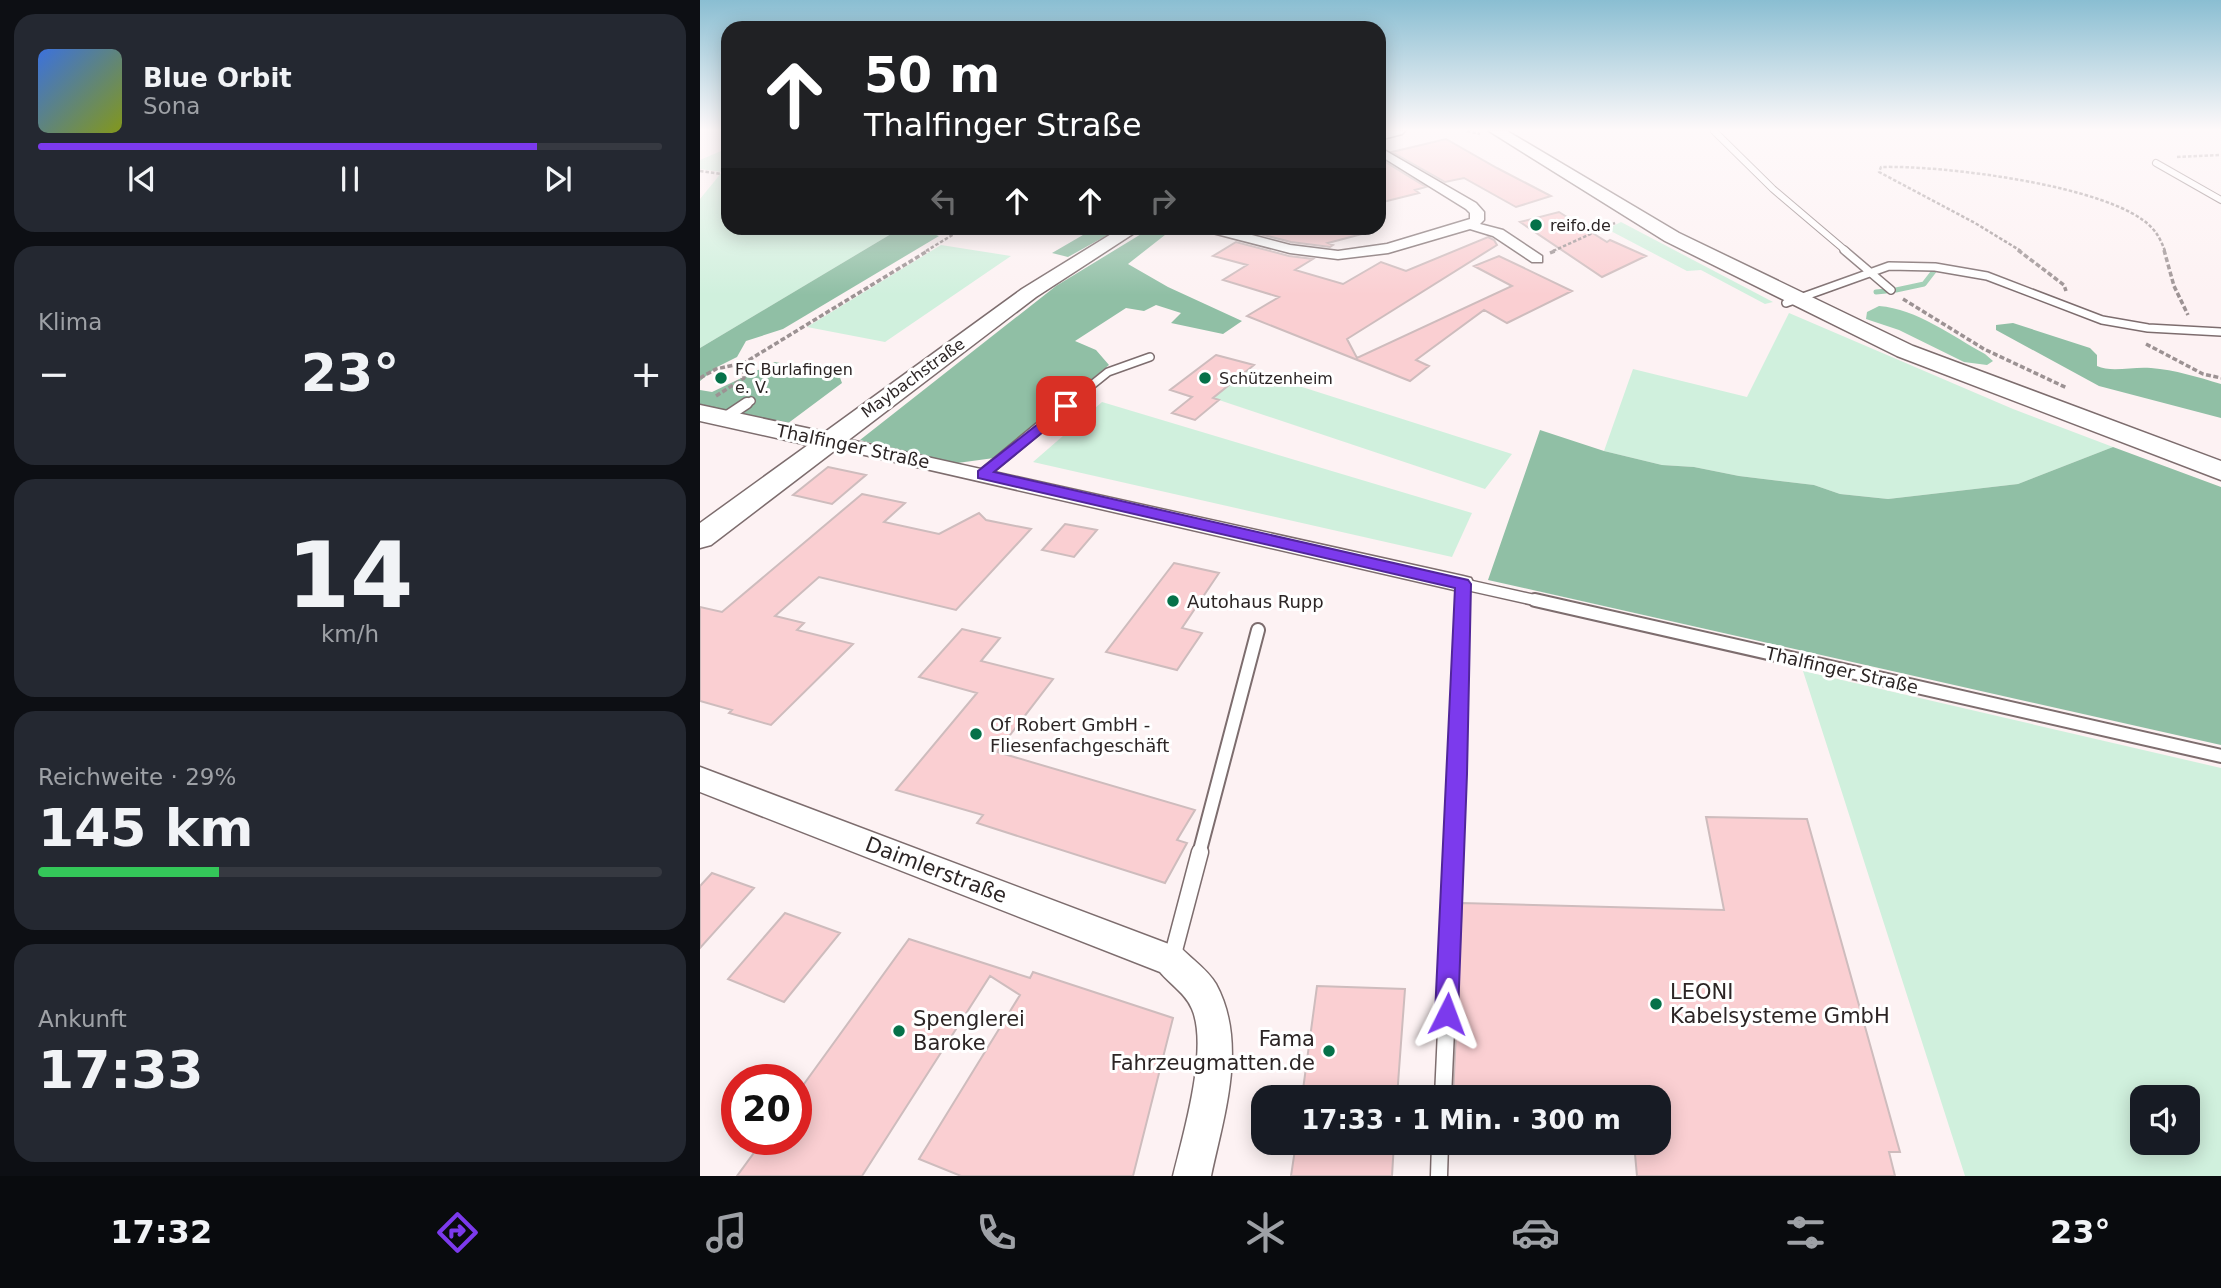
<!DOCTYPE html>
<html lang="de">
<head>
<meta charset="utf-8">
<style>
	body { margin:0; font-family:"DejaVu Sans",sans-serif; background:#242831; color:#f1f3f6; height:100vh; display:flex; flex-direction:column; font-size:26px; white-space:nowrap }
	* { box-sizing:border-box; margin:0 }
	p { font-size:23px; color:#9ea1a6 }
	.icon { flex:none; width:38px; height:38px; fill:none; stroke:currentColor; stroke-width:2; stroke-linecap:round; stroke-linejoin:round }
	.map { position:relative; flex:1; overflow:hidden }
	.drawer { display:flex; flex-direction:column; gap:14px; padding:14px; background:#0d0f14; width:700px }
	.drawer>* { flex:none }
	.hud { position:absolute; left:21px; top:21px; width:665px; height:214px; border-radius:21px; box-shadow:0 4px 18px #0003; background:#202124; color:#fff; overflow:hidden }
	.fabs { position:absolute; left:1430px; top:1085px; display:grid; gap:14px }
	.fabs a { display:grid; place-items:center; width:70px; height:70px; border-radius:14px; background:#171b24; box-shadow:0 4px 18px #0003; font-size:35px }
	.speed { position:absolute; left:21px; top:1064px; display:flex; gap:14px; font-size:35px; font-weight:700; text-align:center }
	.speed>* { display:grid; place-content:center; width:91px; height:91px; border-radius:50%; background:#171b24; box-shadow:0 4px 18px #0003; line-height:1 }
	.speed .limit { border:10px solid #d22; background:#fff; color:#111 }
	.pin { position:absolute; display:grid; place-items:center; width:60px; height:60px; color:#fff; margin:-30px; border-radius:14px; box-shadow:0 4px 10px #0006 }
	.me { position:absolute; width:77px; margin:-38px; rotate:3deg; stroke-linejoin:round; filter:drop-shadow(0 0 5px #0008) }
	.turn { display:flex; align-items:center; gap:24px; height:147px; padding:0 28px; font-size:32px }
	.turn .icon { width:91px; height:91px; stroke-width:2.5 }
	.turn b { display:block; font-size:49px; line-height:60px }
	.lanes { display:flex; align-items:center; height:66px; padding:0 28px; background:#0003; justify-content:center; gap:35px; direction:ltr }
	.lanes .off { opacity:.35 }
	.big { font-size:52px; font-weight:600; line-height:1.1 }
	.drawer .card { flex:1; display:flex; flex-direction:column; justify-content:center; gap:10px; min-width:0; padding:0 24px; border-radius:21px; background:#242831 }
	.drawer .dial { align-items:center; gap:0 }
	.dial b { font-size:91px; line-height:1 }
	.song { display:flex; align-items:center; gap:21px }
	.cover { width:84px; height:84px; border-radius:10px; background:linear-gradient(135deg,hsl(220 70% 55%),hsl(70 70% 35%)) }
	.played { height:7px; border-radius:4px; background:linear-gradient(90deg,#7c3aed 80%,#363941 80%) }
	.keys { display:flex; justify-content:space-around; direction:ltr }
	.heat { display:flex; justify-content:space-between; align-items:center; font-size:38px; direction:ltr }
	.charge { height:10px; border-radius:5px; background:linear-gradient(90deg,#34c759 29%,#363941 0) }
	.trip { position:absolute; left:551px; top:1085px; width:420px; height:70px; border-radius:21px; background:#171b24; box-shadow:0 4px 18px #0003; font-weight:600; line-height:70px; text-align:center }
	.dock { display:flex; height:112px; justify-content:space-around; align-items:center; background:#090b0e; color:#9ea1a6 }
	.dock .icon { width:49px; height:49px }
	.dock .on { color:#7c3aed }
	.dock b { font-size:32px; color:#f1f3f6 }
	main { display:flex; flex:1; min-height:0 }
	.map>svg:first-child { display:block }
	.green { fill:#d0f0dd; fill-rule:evenodd }
	.forest { fill:#90bfa5 }
	.water { fill:#9ecdb2 }
	.lines { fill:none; stroke-linecap:round; stroke-linejoin:round }
	.stream { stroke:#9ecdb2; stroke-width:5 }
	.building { fill:#facfd2; stroke:#cebcbd; stroke-width:2 }
	.lane-far4-casing { stroke:#7d6d6e; stroke-width:8 }
	.lane-far3-casing { stroke:#7d6d6e; stroke-width:10 }
	.lane-far2-casing { stroke:#7d6d6e; stroke-width:13 }
	.lane-far1-casing { stroke:#7d6d6e; stroke-width:16 }
	.lane-casing { stroke:#7d6d6e; stroke-width:19 }
	.street-casing { stroke:#7d6d6e; stroke-width:3 }
	.secondary-casing { stroke:#7d6d6e; stroke-width:3 }
	.path-far1 { stroke:#9c9293; stroke-width:2.5; stroke-dasharray:3.5 2; stroke-linecap:butt }
	.path { stroke:#9c9293; stroke-width:3.5; stroke-dasharray:5 2.5; stroke-linecap:butt }
	.lane-far4 { stroke:#fff; stroke-width:6 }
	.lane-far3 { stroke:#fff; stroke-width:7 }
	.lane-far2 { stroke:#fff; stroke-width:10 }
	.lane-far1 { stroke:#fff; stroke-width:12 }
	.lane { stroke:#fff; stroke-width:16 }
	.street { fill:#fff; fill-rule:evenodd }
	.secondary { fill:#fff; fill-rule:evenodd }
	.route { fill:#7c3aed; stroke:#51269a; stroke-width:2 }
	.poi-dot { fill:#057149; stroke:#fff; stroke-width:2.5 }
	.labels { text-anchor:middle; dominant-baseline:central; stroke-width:6; stroke-linejoin:round; paint-order:stroke }
	.far-poi-label { font-size:16px; fill:#2c2525; stroke:#fff; text-anchor:start }
	.far-street-label { font-size:16px; fill:#2c2525; stroke:#fff }
	.street-label { font-size:18px; fill:#2c2525; stroke:#fff }
	.poi-label { font-size:18px; fill:#2c2525; stroke:#fff; text-anchor:start }
	.near-street-label { font-size:21px; fill:#2c2525; stroke:#fff }
	.near-poi-label { font-size:21px; fill:#2c2525; stroke:#fff; text-anchor:start }
</style>
</head>
<body>
<main>
<section class="drawer">
<div class="card">
<div class="song"><i class="cover"></i><div><b>Blue Orbit</b><p>Sona</p></div></div>
<div class="played"></div>
<div class="keys"><svg class="icon" aria-label="previous" viewBox="0 0 24 24"><path d="M18 5L8 12l10 7zM5 5v14"/></svg><svg class="icon" aria-label="pause" viewBox="0 0 24 24"><path d="M8 5v14M16 5v14"/></svg><svg class="icon" aria-label="next" viewBox="0 0 24 24"><path d="M6 5l10 7-10 7zM19 5v14"/></svg></div>
</div>
<div class="card"><p>Klima</p>
<div class="heat"><a>−</a><b class="big">23°</b><a>+</a></div>
</div>
<div class="card dial"><b>14</b><p>km/h</p></div>
<div class="card"><p>Reichweite · 29%</p><b class="big">145 km</b><div class="charge"></div></div>
<div class="card"><p>Ankunft</p><b class="big">17:33</b></div>
</section>
<div class="map">
<svg width="1521" height="1176" viewBox="0 0 1521 1176">
	<rect width="100%" height="100%" fill="#fdf2f3"/>
	<path class="green" d="M 28,148 L 28,228 L 201,228 L 0,348 L 0,199 L 22,172 L 0,169 L 0,160 Z
		M 921,222 L 1073,302 L 1065,304 L 1001,270 L 987,271 L 907,229 Z
		M 241,245 L 311,256 L 185,342 L 107,327 Z
		M 1089,313 L 1313,409 L 1413,447 L 1318,484 L 1188,499 L 1140,494 L 1114,485 L 1039,476 L 994,467 L 962,465 L 904,451 L 933,369 L 1047,397 Z
		M 549,370 L 812,454 L 785,489 L 513,398 Z
		M 402,402 L 772,513 L 752,557 L 333,462 Z
		M 1103,671 L 1521,768 L 1521,1176 L 1265,1176 ZM 1442,1097 L 1488,1097 L 1488,1143 L 1442,1143 Z"/>
	<path class="forest" d="M 201,228 L 234,228 L 227,232 L 239,236 L 83,329 L 46,341 L 37,357 L 17,367 L 0,381 L 0,348 Z
		M 395,228 L 420,228 L 368,257 L 352,253 Z
		M 451,228 L 470,231 L 428,264 L 468,287 L 542,321 L 523,334 L 471,323 L 481,313 L 456,305 L 444,311 L 426,308 L 375,341 L 396,350 L 409,365 L 294,458 L 250,464 L 160,440 L 356,286 Z
		M 1313,323 L 1390,348 L 1397,355 L 1397,366 C 1412,373 1434,366 1451,368 C 1475,370 1498,377 1521,384 L 1521,418 L 1399,386 L 1296,330 L 1296,325 Z
		M 75,362 L 139,375 L 142,383 L 87,424 L 0,404 L 0,390 L 12,392 Z
		M 840,430 L 904,451 L 962,465 L 994,467 L 1039,476 L 1114,485 L 1140,494 L 1188,499 L 1318,484 L 1413,447 L 1521,487 L 1521,745 L 788,580 Z"/>
	<path class="water" d="M 1179,306 C 1217,309 1252,336 1285,354 L 1293,361 L 1287,365 L 1264,362 L 1199,330 L 1166,319 L 1167,312 Z"/>
	<g class="lines">
		<path class="stream" d="M 1196,290 L 1224,284 L 1234,271
			M 1176,292 L 1186,291"/>
	</g>
	<path class="building" d="M 746,139 L 797,168 L 851,196 L 816,207 L 764,178 L 745,182 L 692,152 Z
		M 679,158 L 726,187 L 715,190 L 719,193 L 679,203 Z
		M 859,212 L 907,242 L 910,240 L 946,256 L 902,277 L 820,222 Z
		M 561,228 L 661,228 L 662,234 L 628,243 L 633,245 L 630,247 L 591,242 L 552,232 Z
		M 788,237 L 794,240 L 797,245 L 647,339 L 657,358 L 812,286 L 774,266 L 799,256 L 872,291 L 807,323 L 784,310 L 716,360 L 729,366 L 710,381 L 547,316 L 579,297 L 523,280 L 547,265 L 513,256 L 536,242 L 589,256 L 613,259 L 595,270 L 643,284 L 681,262 L 706,271 Z
		M 516,355 L 554,365 L 513,398 L 519,400 L 495,420 L 472,413 L 492,397 L 470,390 Z
		M 128,467 L 166,475 L 132,504 L 93,495 Z
		M 162,494 L 205,503 L 184,522 L 239,534 L 279,513 L 286,520 L 331,529 L 256,610 L 119,577 L 75,616 L 104,623 L 97,630 L 153,644 L 71,725 L 29,713 L 32,710 L 0,701 L 0,607 L 22,612 Z
		M 365,524 L 397,530 L 374,557 L 342,550 Z
		M 474,563 L 519,573 L 482,628 L 502,633 L 477,670 L 406,652 Z
		M 262,629 L 300,638 L 281,661 L 353,679 L 297,752 L 495,810 L 477,840 L 487,843 L 465,883 L 277,823 L 283,815 L 196,790 L 277,693 L 219,677 Z
		M 1006,817 L 1107,819 L 1200,1152 L 1189,1152 L 1195,1176 L 937,1176 L 934,1143 L 959,1143 L 959,1097 L 753,1097 L 762,903 L 1024,910 Z
		M 12,873 L 54,888 L 0,948 L 0,886 Z
		M 85,913 L 140,933 L 84,1002 L 28,979 Z
		M 209,939 L 330,978 L 333,972 L 473,1018 L 433,1176 L 261,1176 L 219,1159 L 320,995 L 290,976 L 162,1176 L 37,1176 L 64,1139 L 96,1139 L 96,1095 Z
		M 617,986 L 705,989 L 697,1097 L 602,1097 Z
		M 596,1143 L 694,1143 L 692,1176 L 591,1176 Z"/>
	<g class="lines">
		<defs>
			<path id="lane-far4" d="M 1014,131 L 1073,189 L 1146,251
				M 1456,163 L 1521,200"/>
			<path id="lane-far3" d="M 1144,250 L 1191,290
				M 1086,303 L 1189,266 L 1235,267 L 1287,276 L 1402,320 L 1448,328 L 1521,332
				M 44,405 L 51,401
				M 367,405 L 408,372 L 450,357"/>
			<path id="lane-far2" d="M 23,419 L 47,403
				M 283,474 L 369,403
				M 763,602 L 763,584 L 843,602"/>
			<path id="lane-far1" d="M 835,600 L 1521,756
				M 499,854 L 558,630
				M 754,854 L 763,600"/>
			<path id="lane" d="M 472,958 L 500,852
				M 743,1097 L 754,852
				M 739,1176 L 740,1143"/>
			<path id="street" d="M 679,147 L 776,203 L 784,212 L 784,220 L 780,224 L 803,230 L 842,256 L 842,262 L 832,262 L 793,236 L 770,229 L 688,253 L 638,259 L 590,253 L 505,231 L 503,228 L 525,228 L 590,245 L 638,251 L 687,244 L 770,219 L 770,213 L 766,209 L 679,155 Z
				M 128,435 L 763,576 L 771,578 L 774,584 L 771,590 L 763,592 L 121,445 L 119,441 L 121,437 Z
				M 0,767 L 482,949 C 493,960 508,970 516,984 C 548,1043 524,1115 511,1176 L 473,1176 C 483,1135 509,1048 492,1009 C 486,994 470,984 460,972 L 0,792 Z"/>
			<path id="secondary" d="M 679,131 L 705,131 L 702,134 L 679,140 Z
				M 789,131 L 807,131 L 979,233 L 1213,346 L 1521,461 L 1521,480 L 1197,356 L 965,241 Z
				M 421,228 L 442,228 L 336,297 L 11,545 L 0,548 L 0,523 L 108,445 L 0,421 L 0,405 L 125,432 L 322,289 Z"/>
		</defs>
		<use href="#lane-far4" class="lane-far4-casing"/>
		<use href="#lane-far3" class="lane-far3-casing"/>
		<use href="#lane-far2" class="lane-far2-casing"/>
		<use href="#lane-far1" class="lane-far1-casing"/>
		<use href="#lane" class="lane-casing"/>
		<use href="#street" class="street-casing"/>
		<use href="#secondary" class="secondary-casing"/>
		<path class="path-far1" d="M 767,131 L 780,134
			M 1477,157 L 1521,155
			M 0,171 L 28,175
			M 226,251 L 264,228
			M 853,251 L 915,223
			M 1321,251 L 1275,223 L 1179,172 L 1181,167 C 1239,165 1413,185 1452,228 C 1458,234 1462,243 1465,251"/>
		<path class="path" d="M 1318,250 L 1364,285 L 1366,291
			M 1464,250 L 1474,286 L 1488,315
			M 850,253 L 857,250
			M 1203,299 L 1284,349 L 1367,388
			M 1446,344 L 1503,374 L 1521,378
			M 0,378 L 16,369 L 44,363 L 229,250
			M 16,396 L 44,378 L 44,363"/>
		<use href="#lane-far4" class="lane-far4"/>
		<use href="#lane-far3" class="lane-far3"/>
		<use href="#lane-far2" class="lane-far2"/>
		<use href="#lane-far1" class="lane-far1"/>
		<use href="#lane" class="lane"/>
		<use href="#street" class="street"/>
		<use href="#secondary" class="secondary"/>
	</g>
	<linearGradient id="sky" x2="0" y2="1"><stop stop-color="#8abed2"/><stop offset="0.44" stop-color="#fef9fa"/><stop offset="1" stop-color="#fef9fa" stop-opacity="0"/></linearGradient>
	<rect width="1521" height="295" fill="url(#sky)"/>
	<path class="route" d="M 366,402 L 373,406 L 371,409 L 294,472 L 768,580 L 771,584 L 767,774 L 758,1014 L 755,1022 L 747,1026 L 738,1022 L 735,1014 L 755,588 L 278,478 L 278,471 Z"/>
	<g class="poi-dot">
		<circle cx="836" cy="225" r="7"/>
		<circle cx="21" cy="378" r="7"/>
		<circle cx="505" cy="378" r="7"/>
		<circle cx="473" cy="601" r="7"/>
		<circle cx="276" cy="734" r="7"/>
		<circle cx="956" cy="1004" r="7"/>
		<circle cx="199" cy="1031" r="7"/>
		<circle cx="629" cy="1051" r="7"/>
	</g>
	<g class="labels">
		<g class="far-poi-label">
			<text x="850" y="225">reifo.de</text>
			<text x="35" y="369">FC Burlafingen<tspan x="35" dy="18">e. V.</tspan></text>
			<text x="519" y="378">Schützenheim</text>
		</g>
		<g class="far-street-label">
			<text transform="translate(213 378) rotate(-36)">Maybachstraße</text>
		</g>
		<g class="street-label">
			<text transform="translate(153 446) rotate(12)">Thalfinger Straße</text>
			<text transform="translate(1142 670) rotate(13)">Thalfinger Straße</text>
		</g>
		<g class="poi-label">
			<text x="487" y="601">Autohaus Rupp</text>
			<text x="290" y="724">Of Robert GmbH -<tspan x="290" dy="21">Fliesenfachgeschäft</tspan></text>
		</g>
		<g class="near-street-label">
			<text transform="translate(236 870) rotate(21)">Daimlerstraße</text>
		</g>
		<g class="near-poi-label">
			<text x="970" y="992">LEONI<tspan x="970" dy="24">Kabelsysteme GmbH</tspan></text>
			<text x="213" y="1019">Spenglerei<tspan x="213" dy="24">Baroke</tspan></text>
			<text x="615" y="1039" text-anchor="end">Fama<tspan x="615" dy="24">Fahrzeugmatten.de</tspan></text>
		</g>
	</g>
</svg>
<div class="fabs">
<a><svg class="icon" aria-label="sound" viewBox="0 0 24 24"><path d="M4 9h4l5-4v14l-5-4H4zM17 9q2 3 0 6"/></svg></a>
</div>
<div class="speed"><div class="limit">20</div></div>
<div class="pin" style="left:366px;top:406px;background:#d93025"><svg class="icon" aria-label="arrive" viewBox="0 0 24 24"><path d="M6 21V4h12l-3 4 3 4H6"/></svg></div>
<svg class="me" style="left:747px;top:1014px" viewBox="-20 -20 40 40"><path d="M0-17L14 15 0 8-14 15z" fill="#7c3aed" stroke="#fff" stroke-width="4"/></svg>
<div class="trip">17:33 · 1 Min. · 300 m</div>
<div class="hud">
<div class="turn"><svg class="icon" aria-label="ahead" viewBox="0 0 24 24"><path d="M12 20V5M6 11l6-6 6 6"/></svg><div><b>50 m</b>Thalfinger Straße</div></div>
<div class="lanes"><svg class="icon off" aria-label="left" viewBox="0 0 24 24"><path d="M17 20v-9H6M10 6l-5 5 5 5"/></svg><svg class="icon" aria-label="ahead" viewBox="0 0 24 24"><path d="M12 20V5M6 11l6-6 6 6"/></svg><svg class="icon" aria-label="ahead" viewBox="0 0 24 24"><path d="M12 20V5M6 11l6-6 6 6"/></svg><svg class="icon off" aria-label="right" viewBox="0 0 24 24"><path d="M7 20v-9h11M14 6l5 5-5 5"/></svg></div>
</div>
</div>
</main>
<nav class="dock">
<b>17:32</b>
<svg class="icon on" aria-label="directions" viewBox="0 0 24 24"><path d="M12 3l9 9-9 9-9-9zM9 14v-3h6M13 9l2 2-2 2"/></svg>
<svg class="icon" aria-label="music" viewBox="0 0 24 24"><path d="M9 18V5l10-2v13"/><circle cx="6" cy="18" r="3"/><circle cx="16" cy="16" r="3"/></svg>
<svg class="icon" aria-label="phone" viewBox="0 0 24 24"><path d="M5 4h4l2 5-3 2q2 4 5 5l2-3 5 2v4C11 20 4 13 5 4z"/></svg>
<svg class="icon" aria-label="climate" viewBox="0 0 24 24"><path d="M12 3v18M4 7l16 10M4 17L20 7"/></svg>
<svg class="icon" aria-label="car" viewBox="0 0 24 24"><path d="M5 17H2v-5l4-1 3-4h7l3 4 3 1v5h-3M9 17h6M6 11h13"/><circle cx="7" cy="17" r="2"/><circle cx="17" cy="17" r="2"/></svg>
<svg class="icon" aria-label="filters" viewBox="0 0 24 24"><path d="M4 7h16M4 17h16"/><circle cx="9" cy="7" r="2"/><circle cx="15" cy="17" r="2"/></svg>
<b>23°</b>
</nav>
</body>
</html>
